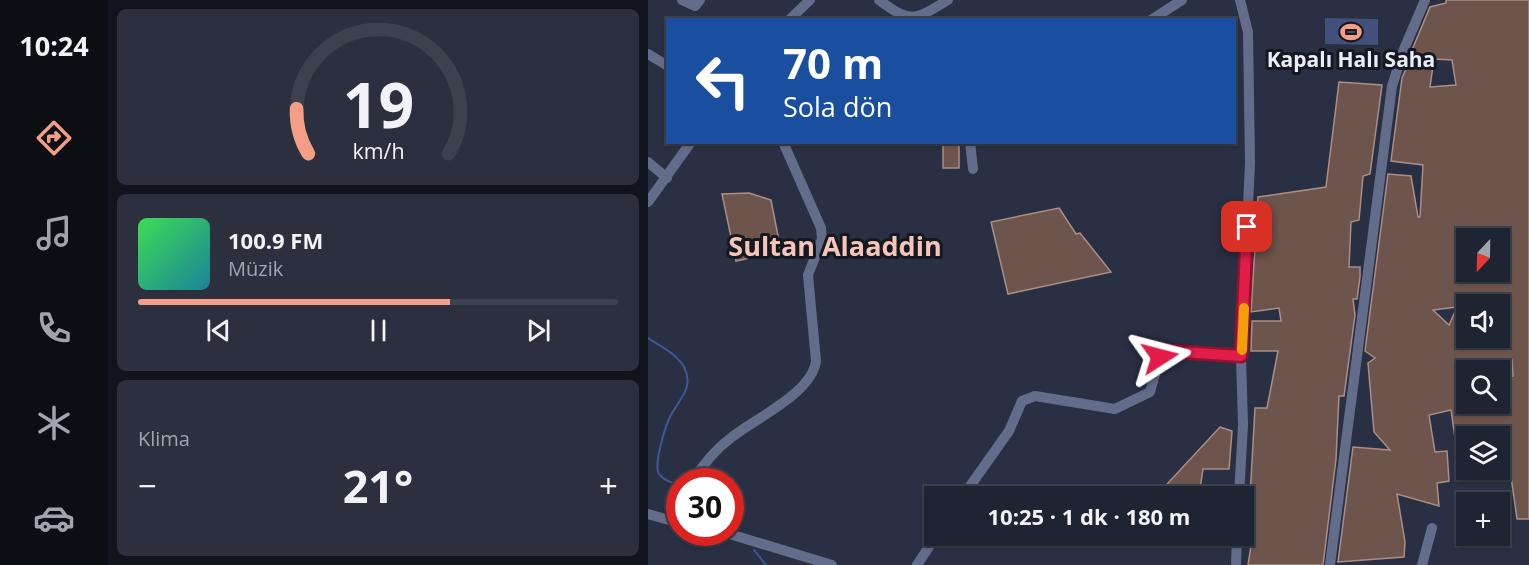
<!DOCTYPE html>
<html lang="tr">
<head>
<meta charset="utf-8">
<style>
	body { margin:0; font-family:"Open Sans",sans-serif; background:#2c303e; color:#f1f3f6; height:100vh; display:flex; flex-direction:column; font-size:22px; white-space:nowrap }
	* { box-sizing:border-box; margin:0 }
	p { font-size:20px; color:#a1a4ac }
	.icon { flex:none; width:33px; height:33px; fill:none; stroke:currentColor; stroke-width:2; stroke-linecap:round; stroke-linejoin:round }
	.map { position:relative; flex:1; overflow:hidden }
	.sheet { display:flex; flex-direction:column; gap:9px; padding:9px; background:#11141c; width:540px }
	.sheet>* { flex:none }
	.banner { position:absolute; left:18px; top:18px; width:570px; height:126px; border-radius:0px; box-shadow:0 2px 4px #0004,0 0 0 2px #3c414d; background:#1a4fa0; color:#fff; overflow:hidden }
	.needle { width:39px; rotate:202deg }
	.fabs { position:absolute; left:808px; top:228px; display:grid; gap:12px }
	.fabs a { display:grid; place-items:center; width:54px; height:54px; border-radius:0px; background:#1f2432; box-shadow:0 2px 4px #0004,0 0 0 2px #3c414d; font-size:30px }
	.speed { position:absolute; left:18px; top:468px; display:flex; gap:12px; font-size:30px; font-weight:700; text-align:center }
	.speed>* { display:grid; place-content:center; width:78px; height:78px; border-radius:50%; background:#1f2432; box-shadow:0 2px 4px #0004,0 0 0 2px #3c414d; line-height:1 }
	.speed .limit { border:9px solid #d22; background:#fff; color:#111 }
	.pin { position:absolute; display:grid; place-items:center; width:51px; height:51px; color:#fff; margin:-26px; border-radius:12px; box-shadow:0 3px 9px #0006 }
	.me { position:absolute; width:66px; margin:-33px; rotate:81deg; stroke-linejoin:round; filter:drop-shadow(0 0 4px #0008) }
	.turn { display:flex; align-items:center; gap:21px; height:126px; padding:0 18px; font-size:27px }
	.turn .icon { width:78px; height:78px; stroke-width:2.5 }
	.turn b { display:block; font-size:42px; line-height:51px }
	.big { font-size:45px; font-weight:700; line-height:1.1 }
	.sheet .widget { flex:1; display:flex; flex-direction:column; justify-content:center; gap:9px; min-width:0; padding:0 21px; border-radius:9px; background:#2c303e }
	.sheet .dial { align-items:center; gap:0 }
	.dial svg { height:156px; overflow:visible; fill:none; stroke:#3c414d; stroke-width:7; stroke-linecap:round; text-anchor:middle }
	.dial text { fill:#f1f3f6; stroke:none }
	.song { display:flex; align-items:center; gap:18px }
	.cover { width:72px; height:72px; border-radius:9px; background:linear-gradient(135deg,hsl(130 70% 55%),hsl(190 70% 35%)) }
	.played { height:6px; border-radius:3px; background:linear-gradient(90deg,#f49e88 65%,#3c414d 65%) }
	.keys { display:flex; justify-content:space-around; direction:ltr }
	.heat { display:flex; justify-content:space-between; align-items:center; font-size:33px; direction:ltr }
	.trip { position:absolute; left:276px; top:486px; width:330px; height:60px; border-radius:0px; background:#1f2432; box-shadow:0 2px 4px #0004,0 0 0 2px #3c414d; font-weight:700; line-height:60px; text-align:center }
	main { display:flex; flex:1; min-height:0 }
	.tabs { display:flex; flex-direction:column; width:108px; justify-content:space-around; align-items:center; background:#0c0e14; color:#a1a4ac }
	.tabs .icon { width:42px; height:42px }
	.tabs .on { color:#f49e88 }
	.tabs b { font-size:27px; color:#f1f3f6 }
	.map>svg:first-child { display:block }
	.green { fill:#42507b }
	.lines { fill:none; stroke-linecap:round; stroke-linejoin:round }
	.stream { stroke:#435698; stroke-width:2 }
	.building { fill:#6d544d; stroke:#ab8e86; stroke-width:1.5; fill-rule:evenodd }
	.minor { stroke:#636d8b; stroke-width:10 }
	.route-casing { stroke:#92132f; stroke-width:15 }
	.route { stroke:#e11d48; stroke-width:10 }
	.slow { stroke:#f59e0b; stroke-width:10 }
	.labels { text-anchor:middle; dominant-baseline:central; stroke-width:6; stroke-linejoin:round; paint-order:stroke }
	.poi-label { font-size:21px; font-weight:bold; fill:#e9eefb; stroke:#151821 }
	.district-label { font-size:27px; font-weight:bold; fill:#f6c5b7; stroke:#151821 }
</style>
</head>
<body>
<main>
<nav class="tabs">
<b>10:24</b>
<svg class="icon on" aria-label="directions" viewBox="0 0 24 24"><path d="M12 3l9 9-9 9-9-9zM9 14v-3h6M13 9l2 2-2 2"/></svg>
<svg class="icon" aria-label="music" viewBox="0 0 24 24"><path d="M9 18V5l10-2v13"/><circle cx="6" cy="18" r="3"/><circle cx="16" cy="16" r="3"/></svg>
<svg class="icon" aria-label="phone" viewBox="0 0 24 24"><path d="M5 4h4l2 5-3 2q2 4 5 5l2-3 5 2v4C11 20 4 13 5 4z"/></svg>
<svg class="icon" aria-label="climate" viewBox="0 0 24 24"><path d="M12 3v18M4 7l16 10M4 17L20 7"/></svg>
<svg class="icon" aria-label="car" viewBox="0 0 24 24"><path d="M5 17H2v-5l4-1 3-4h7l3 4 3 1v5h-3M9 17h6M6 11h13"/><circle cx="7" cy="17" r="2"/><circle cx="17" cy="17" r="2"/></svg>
</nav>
<section class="sheet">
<div class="widget dial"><svg viewBox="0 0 100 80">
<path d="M14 69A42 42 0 1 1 86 69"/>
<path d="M14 69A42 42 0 0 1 8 46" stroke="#f49e88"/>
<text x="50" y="56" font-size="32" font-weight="700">19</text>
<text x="50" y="72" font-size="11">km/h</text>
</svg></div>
<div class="widget">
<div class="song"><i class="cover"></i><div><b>100.9 FM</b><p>Müzik</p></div></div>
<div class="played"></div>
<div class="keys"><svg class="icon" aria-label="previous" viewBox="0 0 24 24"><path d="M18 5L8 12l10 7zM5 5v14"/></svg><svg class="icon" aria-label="pause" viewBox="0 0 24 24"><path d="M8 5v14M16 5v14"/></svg><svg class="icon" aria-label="next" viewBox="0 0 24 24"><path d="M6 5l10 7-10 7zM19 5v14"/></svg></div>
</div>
<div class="widget"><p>Klima</p>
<div class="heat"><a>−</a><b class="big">21°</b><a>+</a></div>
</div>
</section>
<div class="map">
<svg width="881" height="565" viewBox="0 0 881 565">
	<rect width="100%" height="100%" fill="#293043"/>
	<path class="green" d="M 677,18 L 730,19 L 730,45 L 677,44 Z"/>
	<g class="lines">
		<path class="stream" d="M 0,338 C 12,346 29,354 36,367 C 46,386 33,398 24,413 C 18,423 5,465 11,474 C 16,481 25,483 32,485
			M 106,550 L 118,565"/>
	</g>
	<path class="building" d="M 798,0 L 881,0 L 881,519 L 869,519 L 857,434 L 819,436 L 819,443 L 808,445 L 803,410 L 781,415 L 787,452 L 799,451 L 801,481 L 789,483 L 791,506 L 749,494 L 757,542 L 756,557 L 690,562 L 705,447 L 742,450 L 726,432 L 720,363 L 727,358 L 717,351 L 740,174 L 763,176 L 770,217 L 772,217 L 775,165 L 743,161 L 754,78 L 758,69 L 768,69 L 762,55 L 782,7 L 798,3 ZM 786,59 L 804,60 L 808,85 L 782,87 ZM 819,238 L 852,238 L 852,272 L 819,272 ZM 852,303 L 852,338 L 819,338 L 819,304 ZM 809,307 L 801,325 L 785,310 ZM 864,360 L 865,376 L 852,377 L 854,404 L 819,404 L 819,370 L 841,370 L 840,361 Z
		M 691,82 L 734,85 L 722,174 L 715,176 L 711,220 L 703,222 L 701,267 L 712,267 L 712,277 L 709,299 L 705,299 L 707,315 L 696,396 L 691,396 L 688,459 L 675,565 L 600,565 L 605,533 L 600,533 L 607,408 L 619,408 L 630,351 L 603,351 L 604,321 L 633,321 L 631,308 L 603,312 L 610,197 L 678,187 Z
		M 295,145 L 311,145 L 311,168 L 295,168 Z
		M 101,193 L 123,200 L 133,251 L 88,261 L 74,194 Z
		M 411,208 L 428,234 L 432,233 L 463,272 L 360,294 L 343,222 Z
		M 572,427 L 584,431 L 581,469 L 555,469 L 551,496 L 508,496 Z"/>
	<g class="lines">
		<path class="minor" d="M 34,0 L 47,6 L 52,0
			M 231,0 C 263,24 267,20 300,0
			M 141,20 L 162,0
			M 503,20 L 534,0
			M 0,54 L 20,66
			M 322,142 L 325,169
			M 0,162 L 19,178
			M 0,202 L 43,142
			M 44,482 C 54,466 69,448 84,437 C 108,418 164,393 168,361 L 160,275 L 174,239 L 173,228 L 135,142
			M 315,496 L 361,431 L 374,401 L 387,396 L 467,409 L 502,392 L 512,357 L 519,351 L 593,356
			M 591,496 L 595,425 L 593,356 L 602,163 L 600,32 L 592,0
			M 0,514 L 32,523
			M 75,532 L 184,565
			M 269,565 L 288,536
			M 588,565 L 589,536
			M 682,565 L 744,86 L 756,49 L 777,0
			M 774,565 L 784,528"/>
	</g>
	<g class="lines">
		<defs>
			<path id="route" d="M 512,357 L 519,351 L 593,356 L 599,227"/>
		</defs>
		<use href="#route" class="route-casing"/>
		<use href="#route" class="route"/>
		<path class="slow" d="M 594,350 L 596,308"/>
	</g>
	<defs>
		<symbol id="stadium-bare" viewBox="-9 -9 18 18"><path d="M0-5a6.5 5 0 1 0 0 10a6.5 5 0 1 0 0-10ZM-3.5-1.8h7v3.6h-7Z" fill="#f49e88" stroke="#151821" stroke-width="2.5" paint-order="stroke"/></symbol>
	</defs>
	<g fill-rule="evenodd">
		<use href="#stadium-bare" x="688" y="17" width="30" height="30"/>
	</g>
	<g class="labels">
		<g class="poi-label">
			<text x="703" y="59">Kapalı Halı Saha</text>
		</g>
		<g class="district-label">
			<text x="187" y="245">Sultan Alaaddin</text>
		</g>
	</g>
</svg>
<div class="fabs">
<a><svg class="needle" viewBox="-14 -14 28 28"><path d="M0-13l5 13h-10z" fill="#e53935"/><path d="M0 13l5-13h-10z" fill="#a1a4ac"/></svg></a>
<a><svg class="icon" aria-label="sound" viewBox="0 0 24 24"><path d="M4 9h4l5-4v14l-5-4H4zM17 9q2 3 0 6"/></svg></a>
<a><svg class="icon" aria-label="search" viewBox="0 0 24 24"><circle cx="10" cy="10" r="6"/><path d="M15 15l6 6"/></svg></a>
<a><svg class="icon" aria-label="layers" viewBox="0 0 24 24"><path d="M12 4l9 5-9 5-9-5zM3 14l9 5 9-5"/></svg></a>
<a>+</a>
</div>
<div class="speed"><div class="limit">30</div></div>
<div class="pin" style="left:599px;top:227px;background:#d93025"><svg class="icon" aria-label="arrive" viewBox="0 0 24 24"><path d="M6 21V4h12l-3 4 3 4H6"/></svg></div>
<svg class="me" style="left:512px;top:357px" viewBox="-20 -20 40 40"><path d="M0-17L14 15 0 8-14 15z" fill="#e11d48" stroke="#fff" stroke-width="4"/></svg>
<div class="trip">10:25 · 1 dk · 180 m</div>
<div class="banner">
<div class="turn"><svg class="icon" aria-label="left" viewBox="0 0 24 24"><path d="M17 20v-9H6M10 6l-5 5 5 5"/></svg><div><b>70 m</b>Sola dön</div></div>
</div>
</div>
</main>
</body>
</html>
